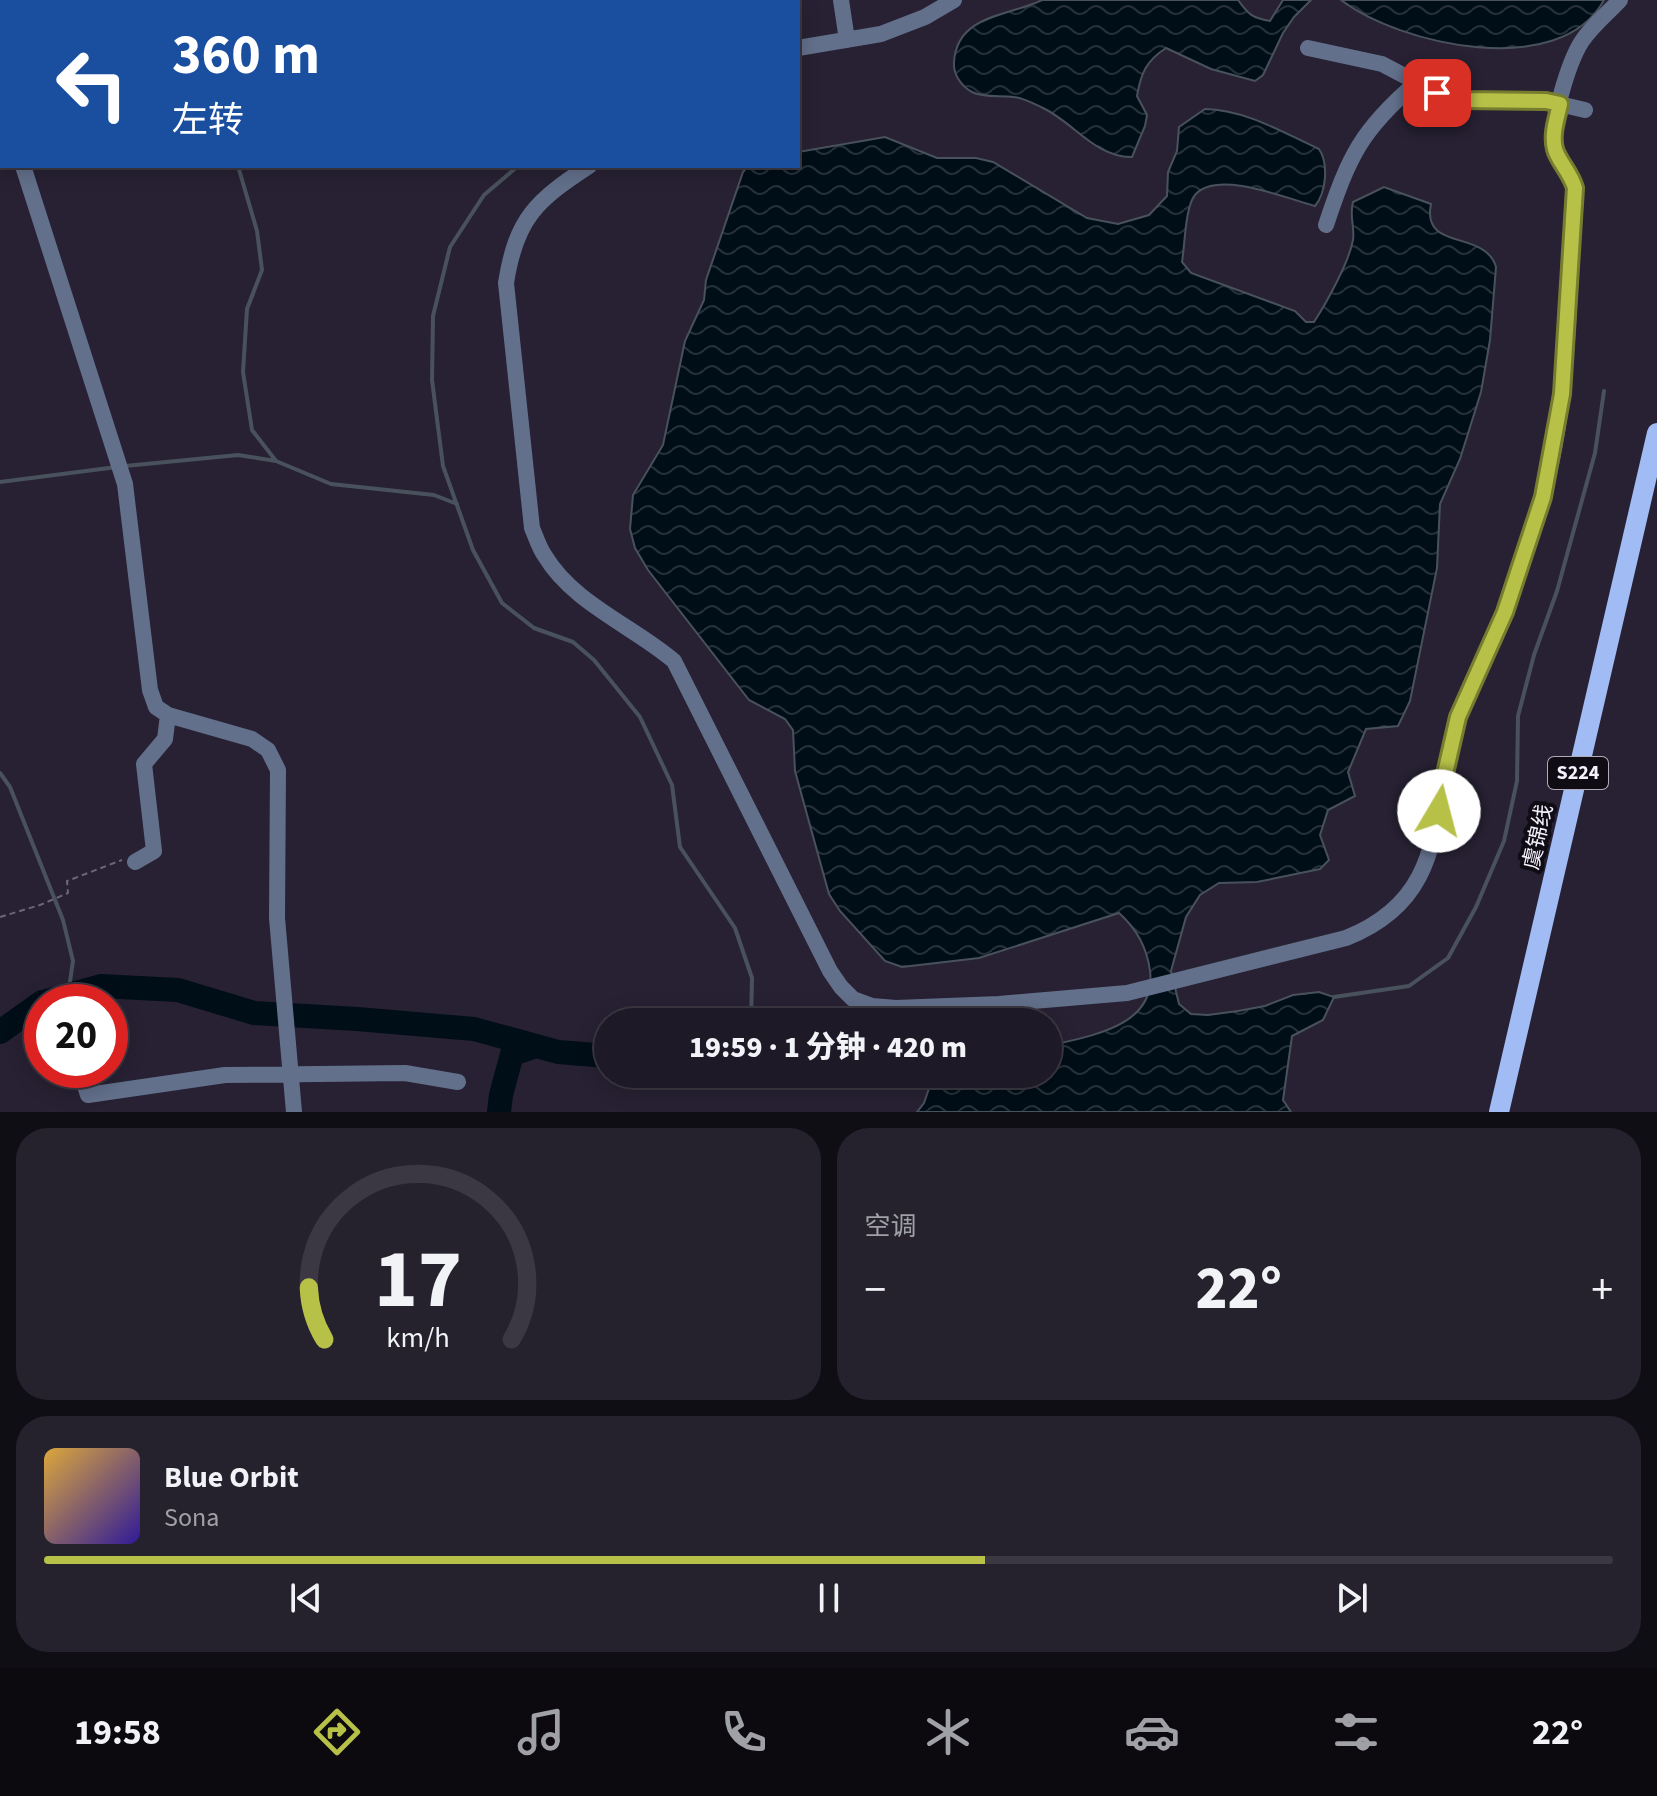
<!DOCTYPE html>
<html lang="zh">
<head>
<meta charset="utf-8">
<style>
	body { margin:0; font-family:"Source Sans 3","Noto Sans SC",sans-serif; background:#25222e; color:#f1f3f6; height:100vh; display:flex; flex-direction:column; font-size:30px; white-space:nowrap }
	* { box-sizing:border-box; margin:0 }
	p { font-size:26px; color:#a0a0a7 }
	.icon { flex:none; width:44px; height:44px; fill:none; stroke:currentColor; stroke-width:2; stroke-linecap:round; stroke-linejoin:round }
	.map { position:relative; height:1112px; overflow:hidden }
	.side { display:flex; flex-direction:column; gap:16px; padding:16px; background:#100e15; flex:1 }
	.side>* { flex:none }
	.top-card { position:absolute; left:0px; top:0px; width:800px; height:168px; box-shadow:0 4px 20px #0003,0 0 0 2px #3b3843; background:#1a4fa0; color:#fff; overflow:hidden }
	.speed { position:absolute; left:24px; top:984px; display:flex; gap:16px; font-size:40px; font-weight:700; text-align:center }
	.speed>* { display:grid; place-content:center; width:104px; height:104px; border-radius:50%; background:#1d1926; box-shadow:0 4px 20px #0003,0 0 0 2px #3b3843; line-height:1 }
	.speed .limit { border:12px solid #d22; background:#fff; color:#111 }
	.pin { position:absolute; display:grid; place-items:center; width:68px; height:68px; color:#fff; margin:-34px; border-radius:16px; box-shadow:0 4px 12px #0006 }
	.me { position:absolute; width:88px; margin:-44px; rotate:8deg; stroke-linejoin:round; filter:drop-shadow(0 0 6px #0008) }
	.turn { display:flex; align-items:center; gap:28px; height:168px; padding:0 40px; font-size:36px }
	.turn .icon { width:104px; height:104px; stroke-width:2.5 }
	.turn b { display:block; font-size:56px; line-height:68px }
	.big { font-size:60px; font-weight:800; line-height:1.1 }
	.side .widget { flex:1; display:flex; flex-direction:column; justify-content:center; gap:12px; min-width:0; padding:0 28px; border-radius:32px; background:#25222e }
	.side .dial { align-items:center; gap:0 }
	.dial svg { height:208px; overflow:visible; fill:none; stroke:#3b3843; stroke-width:7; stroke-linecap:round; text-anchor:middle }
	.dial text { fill:#f1f3f6; stroke:none }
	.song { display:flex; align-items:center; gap:24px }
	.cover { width:96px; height:96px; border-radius:12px; background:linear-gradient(135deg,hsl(40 70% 55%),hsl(250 70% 35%)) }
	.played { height:8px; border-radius:4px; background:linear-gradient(90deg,#b7c148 60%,#3b3843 60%) }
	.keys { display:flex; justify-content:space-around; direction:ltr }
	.heat { display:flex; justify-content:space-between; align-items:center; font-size:44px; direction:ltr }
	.side .tiles { flex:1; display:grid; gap:16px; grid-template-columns:1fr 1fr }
	.widget:last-child { grid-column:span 2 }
	.trip { position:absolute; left:594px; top:1008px; width:468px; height:80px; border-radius:40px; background:#1d1926; box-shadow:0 4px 20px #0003,0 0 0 2px #3b3843; font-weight:800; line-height:80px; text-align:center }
	.dock { display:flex; height:128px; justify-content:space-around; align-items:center; background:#0c0a0f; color:#a0a0a7 }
	.dock .icon { width:56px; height:56px }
	.dock .on { color:#b7c148 }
	.dock b { font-size:36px; color:#f1f3f6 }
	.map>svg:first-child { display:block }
	.water { fill:url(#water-waves); stroke:#49525c; stroke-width:2 }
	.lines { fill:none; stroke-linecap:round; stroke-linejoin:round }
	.stream { stroke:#49525c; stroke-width:4 }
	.river { stroke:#000e17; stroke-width:24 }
	.path { stroke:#6c6677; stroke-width:2; stroke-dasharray:6 4; stroke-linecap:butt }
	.minor { stroke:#63708b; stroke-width:16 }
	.major { stroke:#a1bcf4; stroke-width:20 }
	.route-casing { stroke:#777d2f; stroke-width:20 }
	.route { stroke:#b7c148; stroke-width:14 }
	.labels { text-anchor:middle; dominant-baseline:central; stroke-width:8; stroke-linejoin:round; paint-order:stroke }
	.shield { fill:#0f0c14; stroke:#afacb7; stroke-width:2 }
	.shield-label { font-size:20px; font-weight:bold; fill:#f4f0fd }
	.street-label { font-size:22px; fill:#f4f0fd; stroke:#0f0c14 }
</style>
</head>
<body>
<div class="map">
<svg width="1657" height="1112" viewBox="0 0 1657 1112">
	<defs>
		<pattern id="water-waves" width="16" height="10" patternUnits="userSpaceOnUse" patternTransform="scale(2)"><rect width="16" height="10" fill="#000e17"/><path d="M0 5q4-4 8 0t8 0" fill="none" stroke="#26313a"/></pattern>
	</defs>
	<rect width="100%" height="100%" fill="#272133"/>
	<path class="water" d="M 1042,0 L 1238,0 C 1248,14 1252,18 1270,21 L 1283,0 L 1311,0 L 1294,17 L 1283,33 L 1263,75 L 1255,81 L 1211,69 L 1166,48 C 1146,61 1141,73 1137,96 L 1147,115 L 1145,126 L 1132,157 C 1096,158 1073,122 1043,108 C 1034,104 1024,98 1014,97 C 1001,95 983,98 972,92 C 961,86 953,74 954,62 C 957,14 1010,16 1042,0 Z
		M 1341,0 L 1604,0 C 1560,81 1400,45 1341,0 Z
		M 1205,109 C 1246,110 1282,132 1319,149 C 1329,164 1326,193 1315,206 C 1288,199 1217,169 1195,195 C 1185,207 1185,245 1182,262 L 1191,273 L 1295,311 L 1306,322 L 1314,322 C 1327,302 1349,262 1353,240 C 1355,226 1349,217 1353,202 L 1384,187 L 1431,204 C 1421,252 1485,229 1496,267 L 1490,340 L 1481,392 L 1460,459 L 1440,504 L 1437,568 L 1410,701 L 1398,726 L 1366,729 L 1348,772 L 1355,796 L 1328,810 L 1320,835 L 1329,860 L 1320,869 L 1257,882 L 1219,883 L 1200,895 L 1186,917 L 1171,971 L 1179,1004 L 1191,1014 L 1208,1015 L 1238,1011 L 1265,1006 L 1293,995 L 1319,992 L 1334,997 L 1323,1020 L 1292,1036 L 1283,1100 L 1291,1112 L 917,1112 L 924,1103 L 934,1074 L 1048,1074 L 1048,1046 C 1089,1036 1157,1027 1150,971 C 1147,947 1137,929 1119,913 L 979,958 L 902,967 L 885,961 L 840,911 L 829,894 L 795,771 L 793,730 L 785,719 L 749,700 L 648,570 L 635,548 L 630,529 L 633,495 L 663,445 L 685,341 L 704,300 L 706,280 L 743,172 L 748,166 L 798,166 L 798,152 L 885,137 L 937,158 L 976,158 L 993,162 L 1087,218 L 1118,224 L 1149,215 L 1167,196 L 1168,172 L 1177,151 L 1179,127 Z"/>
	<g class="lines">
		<path class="stream" d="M 190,0 L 190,2
			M 629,0 L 630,2
			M 238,166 L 257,231 L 262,270 L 247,309 L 243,372 L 252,430 L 276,461 L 331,484 L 434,495 L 457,504
			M 518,166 L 484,195 L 450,247 L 433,316 L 432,380 L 443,466 L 473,550 L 502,603 L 534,628 L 573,642 L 594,660 L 640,717 L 672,785 L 680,847 L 735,928 L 752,978 L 751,1022
			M 125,466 L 238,455 L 276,461
			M 0,482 L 117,467
			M 0,773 L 10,787 L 63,920 L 73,961 L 68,995
			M 1334,997 L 1409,986 L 1448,958 L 1476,907 L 1504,841 L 1517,781 L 1518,716 L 1534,655 L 1557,591 L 1595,453 L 1604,391"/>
		<path class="river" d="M 43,1002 L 101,986 L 178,990 L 254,1013 L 357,1019 L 474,1029 L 558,1052 L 608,1056
			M 0,1032 L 42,1002
			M 499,1112 L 501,1095 L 512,1054 L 536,1046"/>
		<path class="path" d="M 0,917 L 40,905 L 68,893 L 67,881 L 122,860"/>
		<path class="minor" d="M 841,0 L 847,40
			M 798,48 L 881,34 L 925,17 L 954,0
			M 1308,48 L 1382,64 L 1437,93 L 1463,100 L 1546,101 L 1585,110
			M 0,96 L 2,102
			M 23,166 L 125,484 L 150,690 L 156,707 L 168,715 L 252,739 L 268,750 L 278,770 L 277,918 L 294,1112
			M 589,166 C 537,200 516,218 506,283 L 532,528 C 536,537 539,548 545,556 C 573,603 633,626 674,661 L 830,971 L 841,987 L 853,999 L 872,1006 L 896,1008 L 999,1004 L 1127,993 L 1346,938 C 1452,896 1429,809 1457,720 C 1468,684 1489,650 1503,615 C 1519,579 1530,539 1542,500 C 1570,405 1569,288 1575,188 C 1571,173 1559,163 1555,150 C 1548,127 1569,61 1582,41 C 1592,26 1608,13 1620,0
			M 1326,225 C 1349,156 1361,130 1417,82
			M 135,862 L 154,851 L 144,764 L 165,739 L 168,715
			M 80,1070 L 88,1095 L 225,1075 L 405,1073 L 458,1082"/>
		<path class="major" d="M 1499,1112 L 1657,433"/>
	</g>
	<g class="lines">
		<defs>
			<path id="route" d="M 1437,93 L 1463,100 L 1546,101 L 1560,104 C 1557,118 1551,135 1555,149 C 1558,161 1571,173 1575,188 L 1562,394 L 1543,497 L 1505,612 L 1458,717 L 1444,778 L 1439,811"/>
		</defs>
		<use href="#route" class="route-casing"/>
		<use href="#route" class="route"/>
	</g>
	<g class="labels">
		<rect class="shield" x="1548" y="757" width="60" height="32" rx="6"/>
		<g class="shield-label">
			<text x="1578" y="773">S224</text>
		</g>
		<g class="street-label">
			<text transform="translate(1538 837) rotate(-77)">虞锦线</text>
		</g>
	</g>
</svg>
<div class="speed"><div class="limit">20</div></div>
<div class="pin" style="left:1437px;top:93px;background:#d93025"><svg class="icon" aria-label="arrive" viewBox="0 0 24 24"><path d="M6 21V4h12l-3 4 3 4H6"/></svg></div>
<svg class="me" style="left:1439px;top:811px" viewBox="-20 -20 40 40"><circle r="19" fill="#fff"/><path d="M0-13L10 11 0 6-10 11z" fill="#b7c148"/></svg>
<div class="trip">19:59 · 1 分钟 · 420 m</div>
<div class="top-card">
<div class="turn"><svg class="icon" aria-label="left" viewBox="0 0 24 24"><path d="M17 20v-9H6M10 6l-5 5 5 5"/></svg><div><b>360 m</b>左转</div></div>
</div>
</div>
<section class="side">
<div class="tiles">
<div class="widget dial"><svg viewBox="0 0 100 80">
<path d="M14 69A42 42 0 1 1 86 69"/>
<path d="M14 69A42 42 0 0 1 8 49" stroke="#b7c148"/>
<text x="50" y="56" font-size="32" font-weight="700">17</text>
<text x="50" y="72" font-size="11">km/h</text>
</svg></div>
<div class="widget"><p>空调</p>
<div class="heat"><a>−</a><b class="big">22°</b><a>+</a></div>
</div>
<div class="widget">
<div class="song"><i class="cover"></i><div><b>Blue Orbit</b><p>Sona</p></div></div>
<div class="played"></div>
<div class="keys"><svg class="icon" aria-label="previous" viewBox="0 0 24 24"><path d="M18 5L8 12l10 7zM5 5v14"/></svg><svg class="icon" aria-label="pause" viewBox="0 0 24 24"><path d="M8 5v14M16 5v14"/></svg><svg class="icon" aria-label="next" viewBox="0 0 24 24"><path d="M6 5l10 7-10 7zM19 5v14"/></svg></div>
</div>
</div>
</section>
<nav class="dock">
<b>19:58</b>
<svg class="icon on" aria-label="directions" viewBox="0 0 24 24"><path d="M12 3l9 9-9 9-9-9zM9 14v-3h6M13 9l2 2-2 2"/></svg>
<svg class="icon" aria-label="music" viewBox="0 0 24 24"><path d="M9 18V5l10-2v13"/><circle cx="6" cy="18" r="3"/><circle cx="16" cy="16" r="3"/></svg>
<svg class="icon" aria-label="phone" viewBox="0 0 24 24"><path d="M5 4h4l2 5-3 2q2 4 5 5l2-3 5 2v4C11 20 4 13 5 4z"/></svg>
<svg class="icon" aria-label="climate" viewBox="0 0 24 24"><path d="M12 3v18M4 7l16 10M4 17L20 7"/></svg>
<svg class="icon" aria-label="car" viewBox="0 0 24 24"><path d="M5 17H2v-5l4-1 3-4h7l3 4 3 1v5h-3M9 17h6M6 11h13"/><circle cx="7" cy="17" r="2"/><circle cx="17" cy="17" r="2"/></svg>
<svg class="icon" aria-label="filters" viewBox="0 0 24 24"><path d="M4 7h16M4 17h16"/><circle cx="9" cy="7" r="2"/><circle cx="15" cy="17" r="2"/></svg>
<b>22°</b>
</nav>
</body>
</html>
